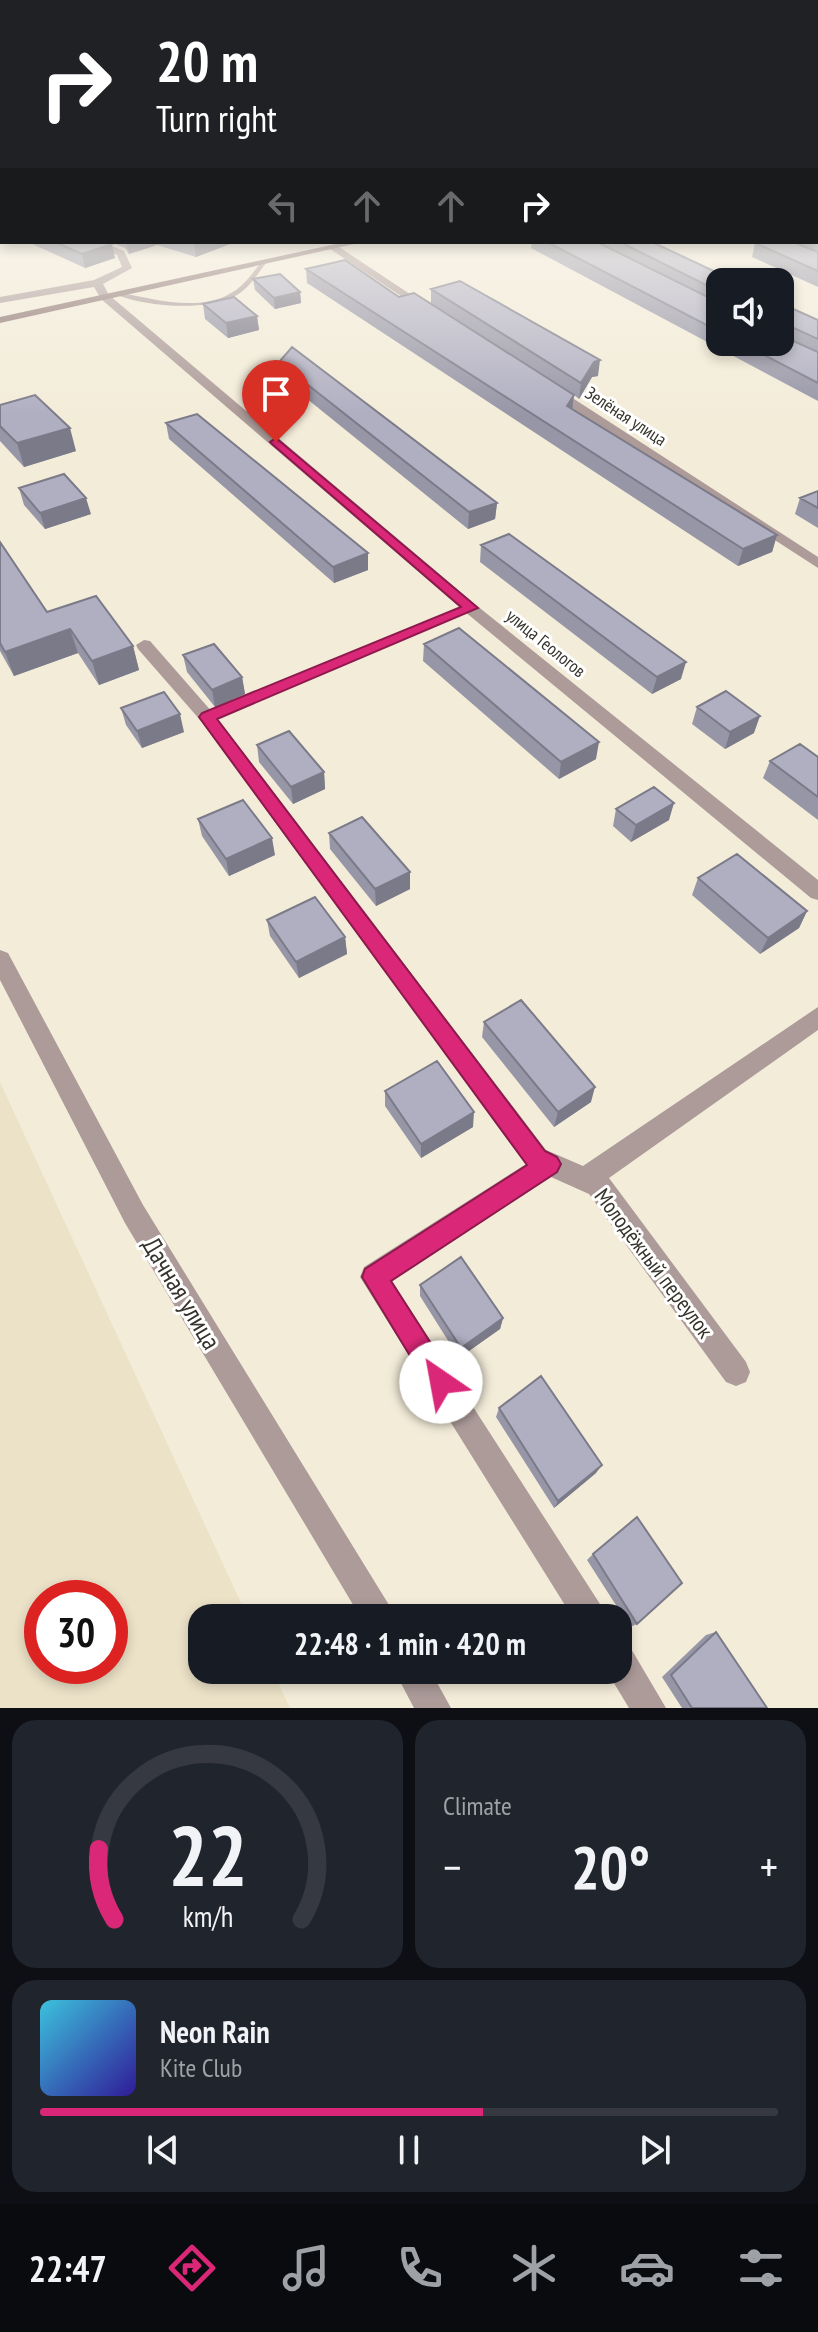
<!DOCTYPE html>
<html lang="en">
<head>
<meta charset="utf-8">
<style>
	body { margin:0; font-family:"PT Sans Narrow",sans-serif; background:#20242c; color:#f1f3f6; height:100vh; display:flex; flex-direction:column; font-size:30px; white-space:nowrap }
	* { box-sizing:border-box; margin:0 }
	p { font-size:26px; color:#9ea1a6 }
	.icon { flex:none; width:44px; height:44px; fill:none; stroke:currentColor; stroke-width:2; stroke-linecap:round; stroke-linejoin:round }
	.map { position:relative; height:1708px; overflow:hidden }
	.sheet { display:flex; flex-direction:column; gap:12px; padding:12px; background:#0d0f14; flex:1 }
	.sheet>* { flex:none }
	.top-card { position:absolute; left:0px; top:0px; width:818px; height:244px; box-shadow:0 4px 12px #0003; background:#202124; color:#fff; overflow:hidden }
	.controls { position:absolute; left:706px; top:268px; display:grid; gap:16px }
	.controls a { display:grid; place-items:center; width:88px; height:88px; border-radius:16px; background:#171b24; box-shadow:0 4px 12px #0003; font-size:40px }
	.speed { position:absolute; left:24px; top:1580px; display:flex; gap:16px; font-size:40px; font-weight:700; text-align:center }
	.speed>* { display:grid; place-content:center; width:104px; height:104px; border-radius:50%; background:#171b24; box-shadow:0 4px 12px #0003; line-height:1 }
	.speed .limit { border:12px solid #d22; background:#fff; color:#111 }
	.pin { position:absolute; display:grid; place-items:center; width:68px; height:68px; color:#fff; margin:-82px -34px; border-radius:50% 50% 50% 0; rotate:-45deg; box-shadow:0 0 8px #0007 }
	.pin .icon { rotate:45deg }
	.me { position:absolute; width:88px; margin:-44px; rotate:327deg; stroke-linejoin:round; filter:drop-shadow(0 0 6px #0008) }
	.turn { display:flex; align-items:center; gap:28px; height:168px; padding:0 24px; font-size:36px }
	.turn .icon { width:104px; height:104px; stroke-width:2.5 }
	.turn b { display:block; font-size:56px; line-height:68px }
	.lanes { display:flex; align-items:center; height:76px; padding:0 24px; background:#0003; justify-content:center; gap:40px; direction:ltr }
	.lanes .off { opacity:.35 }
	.big { font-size:60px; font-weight:600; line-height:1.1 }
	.sheet .card { flex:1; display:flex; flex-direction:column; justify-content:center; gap:12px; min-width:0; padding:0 28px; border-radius:24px; background:#20242c }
	.sheet .dial { align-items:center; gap:0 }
	.dial svg { height:208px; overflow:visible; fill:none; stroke:#363941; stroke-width:7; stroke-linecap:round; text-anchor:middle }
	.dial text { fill:#f1f3f6; stroke:none }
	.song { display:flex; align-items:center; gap:24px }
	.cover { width:96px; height:96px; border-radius:12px; background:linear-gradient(135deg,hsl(190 70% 55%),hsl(250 70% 35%)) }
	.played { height:8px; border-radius:4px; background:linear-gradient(90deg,#db2777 60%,#363941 60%) }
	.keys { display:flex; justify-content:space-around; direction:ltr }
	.heat { display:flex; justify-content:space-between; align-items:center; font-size:44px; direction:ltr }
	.sheet .tiles { flex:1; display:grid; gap:12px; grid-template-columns:1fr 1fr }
	.card:last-child { grid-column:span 2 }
	.trip { position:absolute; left:188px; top:1604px; width:444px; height:80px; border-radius:24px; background:#171b24; box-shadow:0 4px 12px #0003; font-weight:600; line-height:80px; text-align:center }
	.tabs { display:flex; height:128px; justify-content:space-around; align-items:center; background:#090b0e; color:#9ea1a6 }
	.tabs .icon { width:56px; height:56px }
	.tabs .on { color:#db2777 }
	.tabs b { font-size:36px; color:#f1f3f6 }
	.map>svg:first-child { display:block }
	.built { fill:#ece2c8; fill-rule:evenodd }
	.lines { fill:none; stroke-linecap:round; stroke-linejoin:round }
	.lane { fill:#ac9b99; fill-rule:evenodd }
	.street { fill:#ac9b99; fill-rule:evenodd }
	.secondary { fill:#8c7472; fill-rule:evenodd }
	.wall { fill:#9796a7 }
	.shaded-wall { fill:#7b7a88 }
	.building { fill:#b0afc2; stroke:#7b7a88; stroke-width:2 }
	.route { fill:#db2777; stroke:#8e194d; stroke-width:2 }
	.labels { text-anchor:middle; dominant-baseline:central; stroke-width:6; stroke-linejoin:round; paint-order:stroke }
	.far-street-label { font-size:18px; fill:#37342d; stroke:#fff }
	.street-label { font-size:22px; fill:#37342d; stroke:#fff }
	.near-street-label { font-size:26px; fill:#37342d; stroke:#fff }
</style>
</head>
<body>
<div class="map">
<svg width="818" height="1708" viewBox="0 0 818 1708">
	<rect width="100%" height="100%" fill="#f3ecd9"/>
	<path class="built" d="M 0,1082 L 248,1618 L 202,1618 L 202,1670 L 272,1670 L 290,1708 L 0,1708 ZM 42,1598 L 110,1598 L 110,1666 L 42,1666 Z"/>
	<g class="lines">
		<path class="lane" d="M 262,261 L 267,262 C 258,273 250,287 237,295 C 206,312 146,307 114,294 L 117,292 C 154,299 202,314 236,290 C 247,282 254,271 262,261 Z
			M 470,605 L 473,606 L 473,610 L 211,719 L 203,719 L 202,717 L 203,715 Z"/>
		<path class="street" d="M 816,197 L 818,197 L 818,203 L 816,203 Z
			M 89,242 L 102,242 L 124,251 L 132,268 L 103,284 L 109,295 L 476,605 L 818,880 L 818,900 L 811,898 L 464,611 L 101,299 L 94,287 L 0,303 L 0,297 L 94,280 L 122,267 L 117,255 Z
			M 330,245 L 336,245 L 431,308 L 422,310 L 330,249 Z
			M 546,386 L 554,386 L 818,557 L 818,568 L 546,392 Z
			M 144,640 L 150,641 L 213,713 L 546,1150 L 583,1166 L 818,1007 L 818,1030 L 609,1178 L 746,1362 L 750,1372 L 746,1382 L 736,1386 L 726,1382 L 589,1194 L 551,1177 L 392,1281 L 609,1618 L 573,1618 L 360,1277 L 364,1267 L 526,1164 L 201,721 L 138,649 L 136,645 Z
			M 0,950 L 8,953 L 143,1205 L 397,1618 L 361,1618 L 125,1223 L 0,980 Z
			M 618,1642 L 630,1647 L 666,1708 L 629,1708 L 606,1670 L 618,1670 Z
			M 394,1670 L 430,1670 L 451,1708 L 414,1708 Z"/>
		<path class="secondary" d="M 816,182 L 818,182 L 818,188 L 816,188 Z
			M 345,242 L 363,242 L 0,323 L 0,317 Z"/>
	</g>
	<path class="wall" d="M 0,176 L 2,176 L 2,231 L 0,230 Z
		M 816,228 L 818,228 L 818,287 L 752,257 L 755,243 L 816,242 Z
		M 28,242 L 107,242 L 115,258 L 85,268 Z
		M 110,242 L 235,242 L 196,257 L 157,245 L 129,254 L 125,248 Z
		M 532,242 L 652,242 L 720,282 L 720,342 L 780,342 L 780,303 L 818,320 L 818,401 L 531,248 Z
		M 306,269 L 399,297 L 545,377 L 431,303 L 431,289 L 598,376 L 592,377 L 579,399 L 574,395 L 572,409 L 777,535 L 772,552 L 738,566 L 307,283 Z
		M 253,279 L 300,292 L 301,303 L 275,309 L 255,290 Z
		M 203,304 L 257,316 L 259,330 L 228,338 L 205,319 Z
		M 279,362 L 497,503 L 495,519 L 468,529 L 280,377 Z
		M 0,405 L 76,451 L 24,467 L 0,441 Z
		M 166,423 L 368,553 L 368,570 L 334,583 L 169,439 Z
		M 19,488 L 91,514 L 45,529 L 24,505 Z
		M 818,491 L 818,528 L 795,514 L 800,498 Z
		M 0,542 L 47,612 L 133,646 L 139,670 L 99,685 L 78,653 L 14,676 L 0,651 Z
		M 481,545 L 681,679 L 652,694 L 480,562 Z
		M 424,644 L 596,759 L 559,779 L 423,661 Z
		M 183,655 L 242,677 L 245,694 L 215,707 L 187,672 Z
		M 697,707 L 754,733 L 725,749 L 692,724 Z
		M 121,708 L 184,732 L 142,748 L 126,725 Z
		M 257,745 L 324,772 L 325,789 L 293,804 L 259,762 Z
		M 818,757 L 818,820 L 763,778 L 770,761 Z
		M 616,809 L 669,820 L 631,842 L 613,826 Z
		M 198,819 L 275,855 L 229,876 L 202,836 Z
		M 329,833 L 410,889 L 376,906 L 330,849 Z
		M 698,878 L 807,911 L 799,928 L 760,954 L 692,895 Z
		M 267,920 L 345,937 L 347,954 L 299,978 L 270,936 Z
		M 484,1022 L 591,1102 L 554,1127 L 482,1037 Z
		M 385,1091 L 473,1127 L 421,1158 L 385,1106 Z
		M 420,1285 L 503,1318 L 500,1329 L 459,1358 L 420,1296 Z
		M 499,1408 L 596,1473 L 554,1508 L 496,1417 Z
		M 593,1554 L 637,1624 L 630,1627 L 587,1560 Z
		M 716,1632 L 767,1708 L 682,1708 L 662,1677 L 706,1635 Z"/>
	<path class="shaded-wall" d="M 126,242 L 157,242 L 157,245 L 129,254 Z
		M 199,242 L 235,242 L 196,257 L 194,244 Z
		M 112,244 L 115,258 L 85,268 L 82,254 Z
		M 300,292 L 301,303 L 275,309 L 274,298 Z
		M 257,316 L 259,330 L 228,338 L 226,323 Z
		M 780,324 L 785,324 L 781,338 L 780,338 Z
		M 600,360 L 598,376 L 592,377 L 579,399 L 581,383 L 594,362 Z
		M 574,395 L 572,411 L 567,406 Z
		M 70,428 L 76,451 L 24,467 L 17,443 Z
		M 86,498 L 91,514 L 45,529 L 40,513 Z
		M 497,503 L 495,519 L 468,529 L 469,512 Z
		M 777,535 L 772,552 L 738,566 L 743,549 Z
		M 368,553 L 368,570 L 334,583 L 333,567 Z
		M 70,629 L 78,653 L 14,676 L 5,652 Z
		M 133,646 L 139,670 L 99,685 L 92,661 Z
		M 686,662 L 681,679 L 652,694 L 657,677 Z
		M 242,677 L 245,694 L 215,707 L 212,690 Z
		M 180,714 L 184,732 L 142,748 L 137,731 Z
		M 760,716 L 754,733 L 725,749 L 730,732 Z
		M 599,742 L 596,759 L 559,779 L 561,762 Z
		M 324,772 L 325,789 L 293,804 L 291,787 Z
		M 674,803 L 669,820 L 631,842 L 636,825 Z
		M 272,838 L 275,855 L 229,876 L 226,859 Z
		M 410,872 L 410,889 L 376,906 L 375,889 Z
		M 807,911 L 799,928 L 760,954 L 768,938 Z
		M 345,937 L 347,954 L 299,978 L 296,962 Z
		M 595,1087 L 591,1102 L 554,1127 L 558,1112 Z
		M 474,1112 L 473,1127 L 421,1158 L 421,1144 Z
		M 503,1318 L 500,1329 L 459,1358 L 461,1348 Z
		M 602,1465 L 596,1473 L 554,1508 L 558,1501 Z"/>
	<path class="building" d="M 0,176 L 2,176 L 2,219 L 0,218 L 0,194 L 2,188 L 0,188 Z
		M 816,228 L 818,228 L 818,240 L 816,239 Z
		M 55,242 L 107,242 L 112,244 L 82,254 Z
		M 547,242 L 597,242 L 720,303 L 720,332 Z
		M 620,242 L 652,242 L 737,282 L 720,282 L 720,292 Z
		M 761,242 L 793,242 L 818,252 L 818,271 L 755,243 Z
		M 345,260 L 399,297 L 414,293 L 574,395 L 567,406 L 777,535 L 743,549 L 306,269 Z
		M 280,274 L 300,292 L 274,298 L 253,279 Z
		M 460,281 L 600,360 L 594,362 L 581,383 L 431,289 Z
		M 234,297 L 257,316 L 226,323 L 203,304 Z
		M 780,303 L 818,320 L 818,339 L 785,324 L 780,324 Z
		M 780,335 L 818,352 L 818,383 L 739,342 L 780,342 Z
		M 292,347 L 497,503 L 469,512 L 279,362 Z
		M 35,395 L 70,428 L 17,443 L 0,426 L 0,405 Z
		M 197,414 L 368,553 L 333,567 L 166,423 Z
		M 64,474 L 86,498 L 40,513 L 19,488 Z
		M 818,491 L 818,508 L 800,498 Z
		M 509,534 L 686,662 L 657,677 L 481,545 Z
		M 0,542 L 47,612 L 96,596 L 133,646 L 92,661 L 70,629 L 5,652 L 0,643 Z
		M 459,628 L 599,742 L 561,762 L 424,644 Z
		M 214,644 L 242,677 L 212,690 L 183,655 Z
		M 726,691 L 760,716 L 730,732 L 697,707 Z
		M 164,692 L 180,714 L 137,731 L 121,708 Z
		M 289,731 L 324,772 L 291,787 L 257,745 Z
		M 800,744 L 818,757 L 818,797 L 770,761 Z
		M 654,787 L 674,803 L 636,825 L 616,809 Z
		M 243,800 L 272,838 L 226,859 L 198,819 Z
		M 362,817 L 410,872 L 375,889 L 329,833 Z
		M 737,854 L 807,911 L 768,938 L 698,878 Z
		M 315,897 L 345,937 L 296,962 L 267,920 Z
		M 521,1000 L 595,1087 L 558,1112 L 484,1022 Z
		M 437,1061 L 474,1112 L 421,1144 L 385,1091 Z
		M 461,1257 L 503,1318 L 461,1348 L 420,1285 Z
		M 541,1376 L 602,1465 L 558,1501 L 499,1408 Z
		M 637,1517 L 682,1583 L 637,1624 L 593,1554 Z
		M 716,1632 L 767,1708 L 692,1708 L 671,1675 Z"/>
	<linearGradient id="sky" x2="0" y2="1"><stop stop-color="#81acd4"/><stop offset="0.42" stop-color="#faf6ee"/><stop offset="1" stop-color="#faf6ee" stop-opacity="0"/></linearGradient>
	<rect width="818" height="415" fill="url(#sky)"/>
	<path class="route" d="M 276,438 L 478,608 L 217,719 L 545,1151 L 557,1157 L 561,1164 L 557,1172 L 391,1281 L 450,1373 L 454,1382 L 450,1392 L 441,1395 L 432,1392 L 362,1277 L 365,1269 L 527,1165 L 199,717 L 202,713 L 461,607 L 272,444 L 270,442 Z"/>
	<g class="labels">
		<g class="far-street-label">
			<text transform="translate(626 416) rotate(33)">Зелёная улица</text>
			<text transform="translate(546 643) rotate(39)">улица Геологов</text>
		</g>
		<g class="street-label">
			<text transform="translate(654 1263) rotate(53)">Молодёжный переулок</text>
		</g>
		<g class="near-street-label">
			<text transform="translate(182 1293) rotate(59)">Дачная улица</text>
		</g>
	</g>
</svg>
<div class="controls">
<a><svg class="icon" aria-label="sound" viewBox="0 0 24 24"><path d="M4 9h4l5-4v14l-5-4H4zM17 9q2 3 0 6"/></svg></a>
</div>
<div class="speed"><div class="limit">30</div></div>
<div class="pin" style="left:276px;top:442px;background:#d93025"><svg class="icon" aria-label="arrive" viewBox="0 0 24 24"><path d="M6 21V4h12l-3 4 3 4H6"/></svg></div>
<svg class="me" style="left:441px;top:1382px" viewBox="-20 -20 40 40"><circle r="19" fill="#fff"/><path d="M0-13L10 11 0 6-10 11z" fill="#db2777"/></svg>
<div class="trip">22:48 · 1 min · 420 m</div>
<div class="top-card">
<div class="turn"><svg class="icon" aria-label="right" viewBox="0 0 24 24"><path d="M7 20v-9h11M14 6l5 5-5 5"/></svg><div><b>20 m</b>Turn right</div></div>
<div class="lanes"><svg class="icon off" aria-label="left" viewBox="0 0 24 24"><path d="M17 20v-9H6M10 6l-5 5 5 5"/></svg><svg class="icon off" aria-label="ahead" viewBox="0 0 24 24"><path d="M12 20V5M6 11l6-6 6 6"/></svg><svg class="icon off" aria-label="ahead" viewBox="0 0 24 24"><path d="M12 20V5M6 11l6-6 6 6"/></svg><svg class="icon" aria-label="right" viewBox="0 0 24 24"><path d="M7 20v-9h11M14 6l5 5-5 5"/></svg></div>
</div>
</div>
<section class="sheet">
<div class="tiles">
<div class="card dial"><svg viewBox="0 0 100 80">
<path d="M14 69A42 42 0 1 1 86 69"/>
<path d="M14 69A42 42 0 0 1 8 42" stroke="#db2777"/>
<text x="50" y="56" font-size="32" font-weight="700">22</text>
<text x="50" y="72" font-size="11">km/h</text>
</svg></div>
<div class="card"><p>Climate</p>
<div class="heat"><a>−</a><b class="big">20°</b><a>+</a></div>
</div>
<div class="card">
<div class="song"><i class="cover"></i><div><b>Neon Rain</b><p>Kite Club</p></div></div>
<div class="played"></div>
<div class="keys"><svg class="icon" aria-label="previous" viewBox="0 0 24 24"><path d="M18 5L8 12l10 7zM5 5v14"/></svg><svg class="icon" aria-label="pause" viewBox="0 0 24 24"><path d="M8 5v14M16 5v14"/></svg><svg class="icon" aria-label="next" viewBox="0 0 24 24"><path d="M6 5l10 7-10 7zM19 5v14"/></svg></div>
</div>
</div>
</section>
<nav class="tabs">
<b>22:47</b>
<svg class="icon on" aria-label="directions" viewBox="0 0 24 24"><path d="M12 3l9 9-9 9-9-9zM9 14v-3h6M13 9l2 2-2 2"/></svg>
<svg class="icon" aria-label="music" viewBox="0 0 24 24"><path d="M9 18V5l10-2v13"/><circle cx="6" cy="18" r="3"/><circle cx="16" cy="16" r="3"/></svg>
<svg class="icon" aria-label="phone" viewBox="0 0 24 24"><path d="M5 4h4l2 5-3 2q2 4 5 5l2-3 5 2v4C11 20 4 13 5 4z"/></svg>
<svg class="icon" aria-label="climate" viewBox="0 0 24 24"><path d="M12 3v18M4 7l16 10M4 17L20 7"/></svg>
<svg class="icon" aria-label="car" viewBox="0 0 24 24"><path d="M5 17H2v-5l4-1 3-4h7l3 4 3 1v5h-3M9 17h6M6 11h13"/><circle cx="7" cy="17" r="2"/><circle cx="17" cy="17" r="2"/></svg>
<svg class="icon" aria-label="filters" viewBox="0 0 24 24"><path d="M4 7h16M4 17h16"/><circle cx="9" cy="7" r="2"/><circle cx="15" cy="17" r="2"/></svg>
</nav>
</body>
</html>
